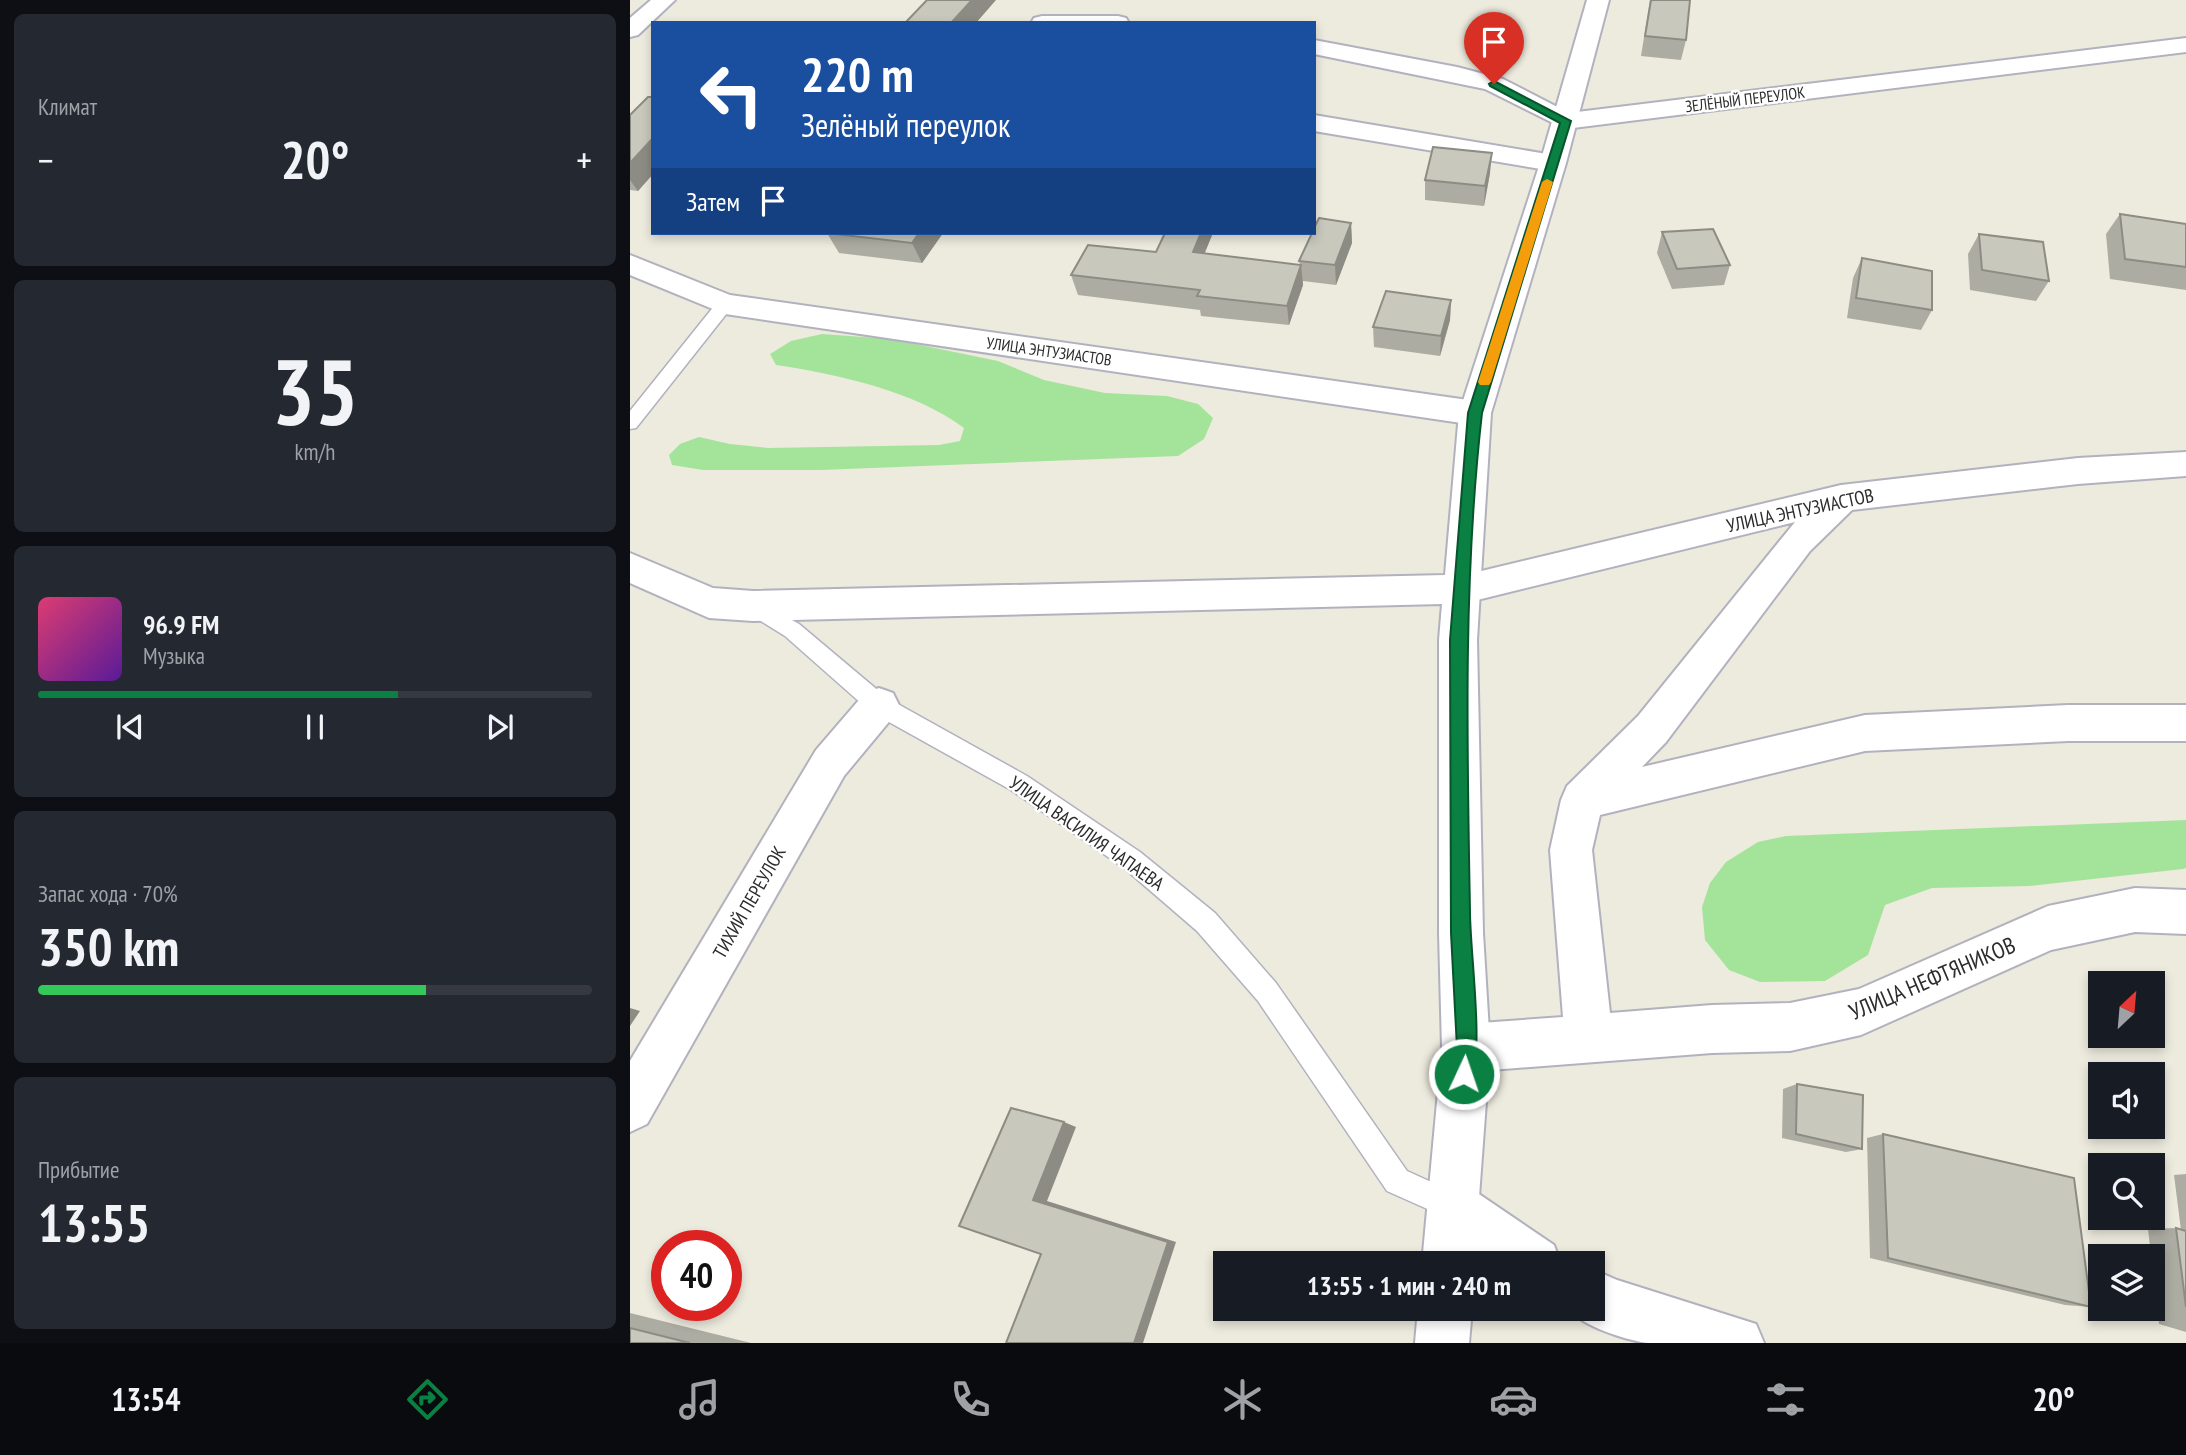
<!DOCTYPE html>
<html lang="ru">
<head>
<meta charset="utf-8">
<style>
	body { margin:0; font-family:"PT Sans Narrow",sans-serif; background:#242831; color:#f1f3f6; height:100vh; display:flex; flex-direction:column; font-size:26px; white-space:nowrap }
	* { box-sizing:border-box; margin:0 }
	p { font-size:23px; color:#9ea1a6 }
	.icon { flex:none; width:38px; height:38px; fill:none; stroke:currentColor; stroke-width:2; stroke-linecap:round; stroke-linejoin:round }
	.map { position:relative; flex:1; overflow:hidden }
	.details { display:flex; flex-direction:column; gap:14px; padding:14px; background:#0d0f14; width:630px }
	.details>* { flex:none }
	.guide { position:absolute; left:21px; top:21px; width:665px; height:214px; border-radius:0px; box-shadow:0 4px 10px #0003; background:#1a4fa0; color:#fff; overflow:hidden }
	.needle { width:46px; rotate:26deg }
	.controls { position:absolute; left:1458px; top:971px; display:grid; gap:14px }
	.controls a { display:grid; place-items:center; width:77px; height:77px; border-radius:0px; background:#171b24; box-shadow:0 4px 10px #0003; font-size:35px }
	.speed { position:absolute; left:21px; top:1230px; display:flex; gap:14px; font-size:35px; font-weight:700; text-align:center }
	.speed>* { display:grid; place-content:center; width:91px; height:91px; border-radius:50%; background:#171b24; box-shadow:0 4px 10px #0003; line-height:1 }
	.speed .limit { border:10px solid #d22; background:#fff; color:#111 }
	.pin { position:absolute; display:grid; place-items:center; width:60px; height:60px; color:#fff; margin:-72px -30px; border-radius:50% 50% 50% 0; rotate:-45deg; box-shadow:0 0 7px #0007 }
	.pin .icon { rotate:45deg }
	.me { position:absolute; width:77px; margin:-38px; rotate:3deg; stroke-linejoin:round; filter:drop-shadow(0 0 5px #0008) }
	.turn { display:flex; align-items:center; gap:24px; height:147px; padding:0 35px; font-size:32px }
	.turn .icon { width:91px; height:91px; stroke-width:2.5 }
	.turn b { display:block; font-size:49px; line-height:60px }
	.then { display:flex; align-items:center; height:66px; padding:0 35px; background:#0003; gap:14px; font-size:26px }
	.big { font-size:52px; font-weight:700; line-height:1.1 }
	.details .widget { flex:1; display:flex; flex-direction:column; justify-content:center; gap:10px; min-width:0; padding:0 24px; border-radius:10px; background:#242831 }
	.details .dial { align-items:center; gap:0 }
	.dial b { font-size:91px; line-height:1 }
	.song { display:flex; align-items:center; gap:21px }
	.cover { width:84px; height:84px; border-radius:10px; background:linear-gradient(135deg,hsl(340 70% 55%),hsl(270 70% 35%)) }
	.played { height:7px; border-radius:4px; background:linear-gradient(90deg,#0b8043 65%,#363941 65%) }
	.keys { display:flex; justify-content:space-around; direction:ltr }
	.heat { display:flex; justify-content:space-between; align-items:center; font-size:38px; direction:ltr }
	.charge { height:10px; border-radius:5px; background:linear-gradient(90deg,#34c759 70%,#363941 0) }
	.trip { position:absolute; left:583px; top:1251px; width:392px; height:70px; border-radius:0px; background:#171b24; box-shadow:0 4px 10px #0003; font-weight:700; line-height:70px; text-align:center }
	.dock { display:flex; height:112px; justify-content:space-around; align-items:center; background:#090b0e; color:#9ea1a6 }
	.dock .icon { width:49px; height:49px }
	.dock .active { color:#0b8043 }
	.dock b { font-size:32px; color:#f1f3f6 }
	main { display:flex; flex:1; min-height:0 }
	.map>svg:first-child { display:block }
	.green { fill:#a4e49a }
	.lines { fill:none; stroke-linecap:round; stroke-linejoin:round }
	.lane-casing { stroke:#b2b2bf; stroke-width:3 }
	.street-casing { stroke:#b2b2bf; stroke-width:4 }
	.secondary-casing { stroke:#b2b2bf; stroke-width:4 }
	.lane { fill:#fff; fill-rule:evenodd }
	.street { fill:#fff; fill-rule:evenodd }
	.secondary { fill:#fff; fill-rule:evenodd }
	.wall { fill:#adaca2 }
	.shaded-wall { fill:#8d8c84 }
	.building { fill:#c9c8bc; stroke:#8d8c84; stroke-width:2 }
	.route { fill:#0b8043; stroke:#07532c; stroke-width:2 }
	.slow { fill:#f59e0b }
	.labels { text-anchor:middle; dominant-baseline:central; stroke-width:5; stroke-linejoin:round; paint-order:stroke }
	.far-street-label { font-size:16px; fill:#2c2c2c; stroke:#fff }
	.street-label { font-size:19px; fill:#2c2c2c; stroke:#fff }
	.near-street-label { font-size:23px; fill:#2c2c2c; stroke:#fff }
</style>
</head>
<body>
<main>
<section class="details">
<div class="widget"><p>Климат</p>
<div class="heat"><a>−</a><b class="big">20°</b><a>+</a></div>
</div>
<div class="widget dial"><b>35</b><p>km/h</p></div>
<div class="widget">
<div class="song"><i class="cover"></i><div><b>96.9 FM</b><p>Музыка</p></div></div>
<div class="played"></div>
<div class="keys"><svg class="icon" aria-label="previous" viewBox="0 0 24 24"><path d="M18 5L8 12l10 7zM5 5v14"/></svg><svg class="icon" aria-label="pause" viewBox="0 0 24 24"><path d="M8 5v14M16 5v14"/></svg><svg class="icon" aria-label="next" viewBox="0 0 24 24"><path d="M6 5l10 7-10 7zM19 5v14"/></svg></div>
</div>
<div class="widget"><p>Запас хода · 70%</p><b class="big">350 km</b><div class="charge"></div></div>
<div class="widget"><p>Прибытие</p><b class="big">13:55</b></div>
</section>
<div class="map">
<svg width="1556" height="1343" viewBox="0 0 1556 1343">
	<rect width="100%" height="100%" fill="#edeade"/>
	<path class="green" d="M 192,334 L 261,339 L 368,361 L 414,380 L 475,393 L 537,396 L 568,404 L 583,418 L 574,439 L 548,456 L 191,470 L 73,470 L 42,465 L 39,455 L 50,444 L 69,437 L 100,444 L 138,448 L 309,445 L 330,441 L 334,428 C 285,391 207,374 146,365 L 140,354 L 161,341 Z
		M 1556,820 L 1556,868 L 1553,869 L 1399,886 L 1302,888 L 1255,905 L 1238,955 L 1195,981 L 1130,982 L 1099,970 L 1075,940 L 1072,907 L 1080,883 L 1096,862 L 1128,842 L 1156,836 Z"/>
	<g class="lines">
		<defs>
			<path id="lane" d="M 95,299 L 103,304 L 101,308 L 6,428 L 0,429 L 0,411 L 89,300 Z
				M 123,598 L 169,624 L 257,698 L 397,776 L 510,852 L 585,913 L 646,983 L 777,1171 L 832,1196 L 836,1206 L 832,1216 L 822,1220 L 757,1191 L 628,1001 L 567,931 L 494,868 L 381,790 L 241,712 L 155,636 L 116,612 L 113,606 L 116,600 Z"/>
			<path id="street" d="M 21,0 L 45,0 L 8,35 L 0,37 L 0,18 Z
				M 412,16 L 488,16 L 496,18 L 499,23 L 401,23 L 404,18 Z
				M 1556,38 L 1556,52 L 935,129 L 855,89 L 684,54 L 684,40 L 827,67 L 873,79 L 939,113 Z
				M 684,115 L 923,155 L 932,157 L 936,163 L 932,169 L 923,171 L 684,131 Z
				M 0,255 L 100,295 L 845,401 L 856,405 L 861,413 L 856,421 L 845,425 L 95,314 L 0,275 Z
				M 1556,452 L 1556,476 L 1448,484 L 1222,510 L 1180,551 L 1036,742 L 1012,767 L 1235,715 L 1438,705 L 1556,705 L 1556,741 L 1438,741 L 1235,751 L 970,815 L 962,850 L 980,1013 L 1082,1005 L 1160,1003 L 1229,989 L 1418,906 L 1505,888 L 1556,890 L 1556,934 L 1505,932 L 1421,950 L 1231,1035 L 1160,1051 L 1082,1053 L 836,1072 L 819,1065 L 812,1048 L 819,1031 L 836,1024 L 933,1017 L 920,850 L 931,800 L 937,786 L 1008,716 L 1165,522 L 831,604 L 818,599 L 813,589 L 818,579 L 1211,485 L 1448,458 Z
				M 249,688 L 263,693 L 269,705 L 263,717 L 214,776 L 17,1124 L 0,1132 L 0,1061 L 186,750 L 235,693 Z
				M 822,1180 L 840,1188 L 924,1245 L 931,1264 L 859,1264 L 804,1224 L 796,1206 L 804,1188 Z
				M 962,1269 L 987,1280 L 1126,1324 L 1134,1343 C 1096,1343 1057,1343 1019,1343 C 1002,1342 947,1325 941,1309 L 962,1309 Z"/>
			<path id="secondary" d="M 957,0 L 979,0 L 936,163 L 861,413 L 847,640 L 853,933 L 860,1048 L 844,1264 L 792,1264 L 812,1048 L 809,933 L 809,640 L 812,604 L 123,621 L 79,618 L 0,583 L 0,553 L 83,588 L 123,591 L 815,575 L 829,413 L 910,163 Z
				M 788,1309 L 842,1309 L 839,1343 L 785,1343 Z"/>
		</defs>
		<use href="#lane" class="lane-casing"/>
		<use href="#street" class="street-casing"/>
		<use href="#secondary" class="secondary-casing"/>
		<use href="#lane" class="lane"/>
		<use href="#street" class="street"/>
		<use href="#secondary" class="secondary"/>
	</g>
	<path class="wall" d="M 1020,0 L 1060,0 L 1056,40 L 1051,60 L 1011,56 Z
		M 23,97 L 23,174 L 8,191 L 0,190 L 0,115 Z
		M 860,173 L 854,206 L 795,200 L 795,180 Z
		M 1490,214 L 1556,224 L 1556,290 L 1480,279 L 1476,234 Z
		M 721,223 L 722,243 L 706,285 L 673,281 L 673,285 L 659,325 L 571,316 L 570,310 L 448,295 L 441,275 L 575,253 L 670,265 L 669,261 Z
		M 1032,232 L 1100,265 L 1094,285 L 1042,289 L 1027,253 Z
		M 197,233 L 313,233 L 292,263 L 209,253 Z
		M 1349,234 L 1419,281 L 1406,301 L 1340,290 L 1338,254 Z
		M 1232,258 L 1302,310 L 1291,330 L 1217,318 L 1223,278 Z
		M 821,300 L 820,320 L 810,356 L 744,347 L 743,327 Z
		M 1167,1084 L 1232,1149 L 1216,1152 L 1152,1138 L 1153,1089 Z
		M 1253,1134 L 1461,1307 L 1435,1305 L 1240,1258 L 1237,1138 Z
		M 1556,1174 L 1556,1332 L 1529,1324 L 1522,1268 L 1522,1256 L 1521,1256 L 1518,1229 L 1546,1228 L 1551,1230 L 1544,1175 Z
		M 0,1313 L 121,1343 L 0,1343 Z"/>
	<path class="shaded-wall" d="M 342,0 L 366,0 L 346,23 L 321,23 Z
		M 23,138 L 23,174 L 8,191 L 0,180 L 0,163 Z
		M 862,153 L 860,173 L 854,206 L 855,186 Z
		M 721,223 L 722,243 L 706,285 L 705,265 Z
		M 289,233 L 313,233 L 292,263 L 282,243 Z
		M 571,233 L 583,233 L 567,272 L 563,252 Z
		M 671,265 L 673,285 L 659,325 L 657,306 Z
		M 821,300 L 820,320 L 810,356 L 811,336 Z
		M 0,1008 L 10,1011 L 0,1026 Z
		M 434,1122 L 446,1127 L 417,1201 L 546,1242 L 513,1343 L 504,1343 L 403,1200 Z"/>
	<path class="building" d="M 297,0 L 342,0 L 321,23 L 275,23 Z
		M 1021,0 L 1060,0 L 1056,40 L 1015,36 Z
		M 18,97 L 23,97 L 23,138 L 0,163 L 0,115 Z
		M 803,147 L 862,153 L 855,186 L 795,180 Z
		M 1490,214 L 1556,224 L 1556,267 L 1495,259 Z
		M 689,218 L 721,223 L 705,265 L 669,261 L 682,233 L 684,233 L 684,228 Z
		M 1083,229 L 1100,265 L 1047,269 L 1032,232 Z
		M 197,233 L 289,233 L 282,243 Z
		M 535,233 L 571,233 L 563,252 L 671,265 L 657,306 L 567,296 L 570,290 L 441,275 L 458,245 L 526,252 Z
		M 1349,234 L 1413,242 L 1419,281 L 1352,270 Z
		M 1232,258 L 1302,271 L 1302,310 L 1226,298 Z
		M 756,291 L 821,300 L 811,336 L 743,327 Z
		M 1167,1084 L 1233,1095 L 1232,1149 L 1166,1134 Z
		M 381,1108 L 434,1122 L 403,1200 L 538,1242 L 504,1343 L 376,1343 L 411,1254 L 329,1226 Z
		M 1253,1134 L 1444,1178 L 1461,1307 L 1258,1258 Z
		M 1546,1228 L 1556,1231 L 1556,1307 Z
		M 0,1328 L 60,1343 L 0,1343 Z"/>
	<path class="route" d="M 864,81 L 941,121 L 852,413 C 833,579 837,746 840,912 C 840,952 854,1049 841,1081 L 834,1084 L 827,1081 L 824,1074 L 827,1048 L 821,933 L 820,640 L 838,413 L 930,123 L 860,86 L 859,84 Z"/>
	<path class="slow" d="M 917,179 L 923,182 L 861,382 L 859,385 L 850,385 L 848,382 L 912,182 Z"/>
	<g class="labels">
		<g class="far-street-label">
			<text transform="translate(1115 99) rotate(-7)">ЗЕЛЁНЫЙ ПЕРЕУЛОК</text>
			<text transform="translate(419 351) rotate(8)">УЛИЦА ЭНТУЗИАСТОВ</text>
		</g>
		<g class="street-label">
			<text transform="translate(1170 510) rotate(-12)">УЛИЦА ЭНТУЗИАСТОВ</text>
			<text transform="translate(457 833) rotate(35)">УЛИЦА ВАСИЛИЯ ЧАПАЕВА</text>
			<text transform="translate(119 902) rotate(-60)">ТИХИЙ ПЕРЕУЛОК</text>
		</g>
		<g class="near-street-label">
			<text transform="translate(1302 978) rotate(-23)">УЛИЦА НЕФТЯНИКОВ</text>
		</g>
	</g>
</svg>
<div class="controls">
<a><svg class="needle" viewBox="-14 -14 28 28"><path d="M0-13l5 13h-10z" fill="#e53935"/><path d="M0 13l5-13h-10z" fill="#9ea1a6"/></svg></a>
<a><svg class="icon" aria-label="sound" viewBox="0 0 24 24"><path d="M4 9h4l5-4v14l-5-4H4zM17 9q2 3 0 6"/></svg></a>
<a><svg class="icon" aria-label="search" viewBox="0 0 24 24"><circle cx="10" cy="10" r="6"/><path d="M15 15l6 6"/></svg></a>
<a><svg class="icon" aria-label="layers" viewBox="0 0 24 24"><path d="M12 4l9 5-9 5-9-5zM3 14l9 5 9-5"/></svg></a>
</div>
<div class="speed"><div class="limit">40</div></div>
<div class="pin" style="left:864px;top:84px;background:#d93025"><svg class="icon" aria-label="arrive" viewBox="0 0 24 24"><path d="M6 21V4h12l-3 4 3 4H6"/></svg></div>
<svg class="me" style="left:834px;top:1074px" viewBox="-20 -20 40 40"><circle r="17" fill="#0b8043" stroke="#fff" stroke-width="3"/><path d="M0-11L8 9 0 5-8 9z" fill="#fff"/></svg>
<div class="trip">13:55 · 1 мин · 240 m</div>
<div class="guide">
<div class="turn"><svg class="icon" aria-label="left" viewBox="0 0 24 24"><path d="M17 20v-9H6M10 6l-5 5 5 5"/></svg><div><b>220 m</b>Зелёный переулок</div></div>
<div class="then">Затем<svg class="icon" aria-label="arrive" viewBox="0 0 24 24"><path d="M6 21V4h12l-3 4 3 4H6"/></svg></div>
</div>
</div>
</main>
<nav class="dock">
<b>13:54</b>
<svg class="icon active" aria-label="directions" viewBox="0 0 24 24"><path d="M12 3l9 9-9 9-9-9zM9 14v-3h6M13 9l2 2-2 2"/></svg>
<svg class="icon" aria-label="music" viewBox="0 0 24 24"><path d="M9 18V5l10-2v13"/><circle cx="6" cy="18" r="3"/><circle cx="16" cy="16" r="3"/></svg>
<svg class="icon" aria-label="phone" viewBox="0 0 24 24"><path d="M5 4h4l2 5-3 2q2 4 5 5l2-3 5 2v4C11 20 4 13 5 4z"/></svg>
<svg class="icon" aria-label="climate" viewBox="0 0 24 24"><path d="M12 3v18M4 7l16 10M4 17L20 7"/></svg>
<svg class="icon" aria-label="car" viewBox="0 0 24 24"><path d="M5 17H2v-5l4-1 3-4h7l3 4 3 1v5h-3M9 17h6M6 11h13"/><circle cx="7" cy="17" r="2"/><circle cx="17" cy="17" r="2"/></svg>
<svg class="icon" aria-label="filters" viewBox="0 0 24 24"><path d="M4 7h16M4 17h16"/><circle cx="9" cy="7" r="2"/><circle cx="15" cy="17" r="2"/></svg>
<b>20°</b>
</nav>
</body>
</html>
